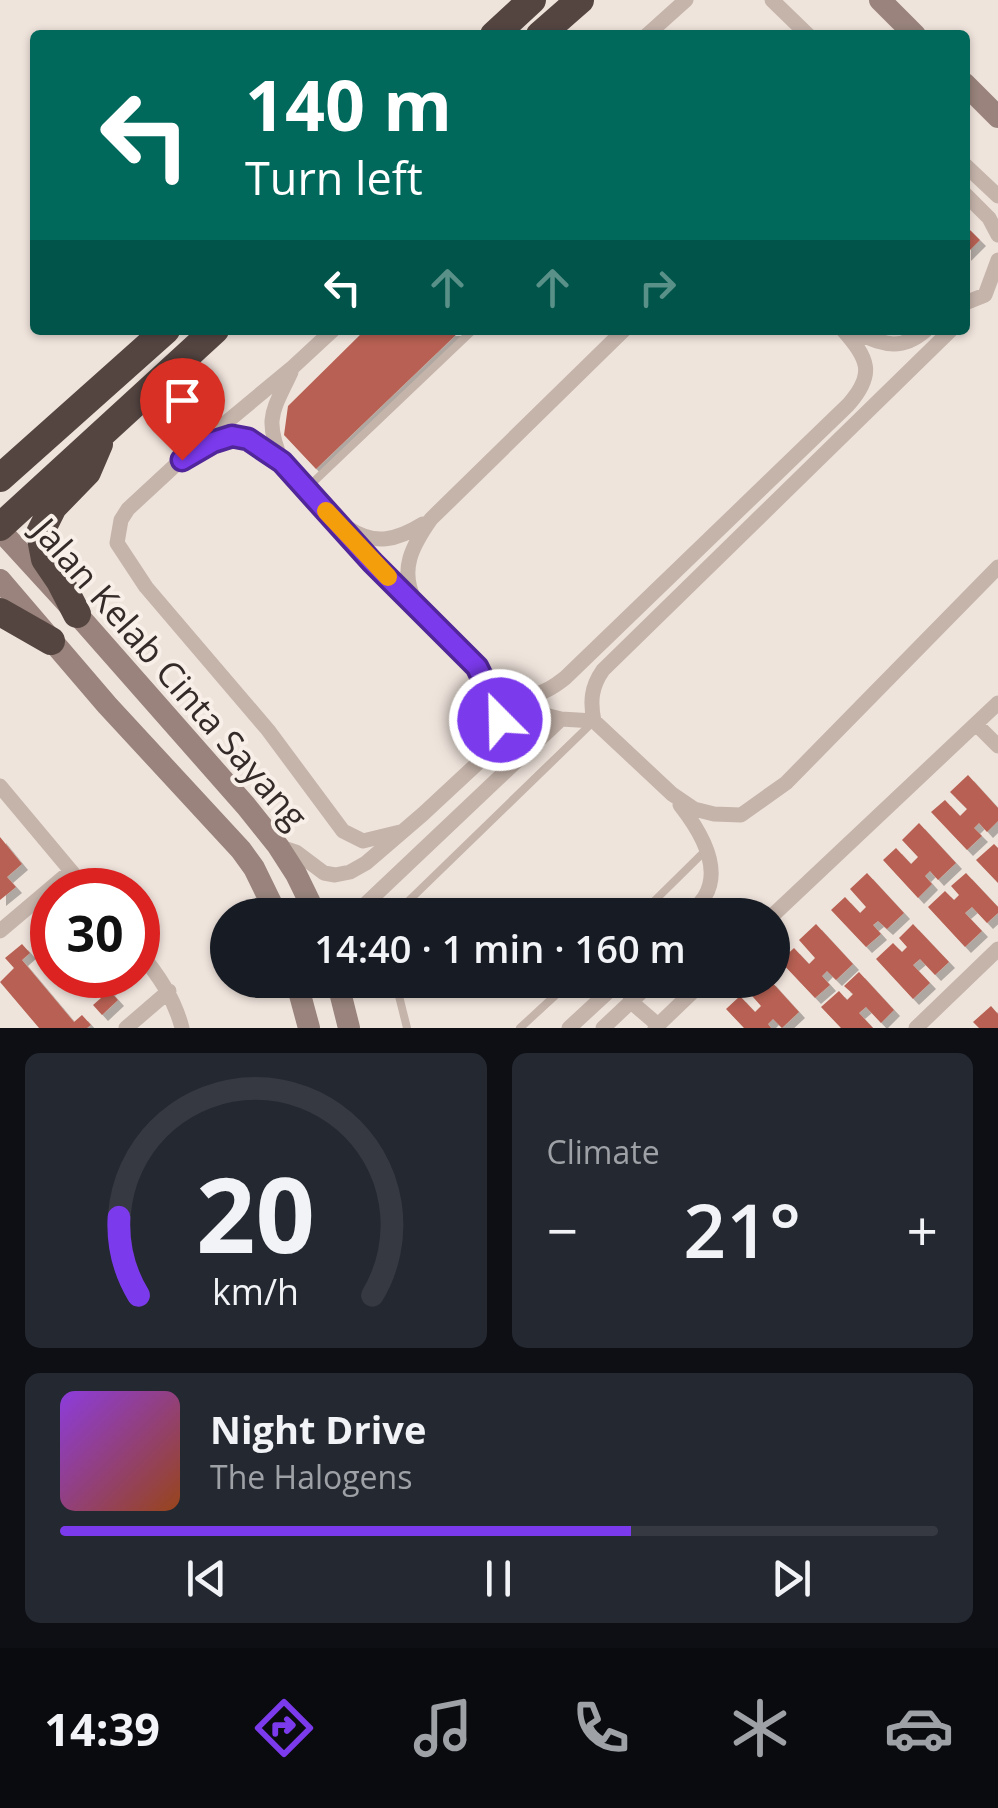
<!DOCTYPE html>
<html lang="en">
<head>
<meta charset="utf-8">
<style>
	body { margin:0; font-family:"Open Sans",sans-serif; background:#242831; color:#f1f3f6; height:100vh; display:flex; flex-direction:column; font-size:38px; white-space:nowrap }
	* { box-sizing:border-box; margin:0 }
	p { font-size:32px; color:#9ea1a6 }
	.icon { flex:none; width:55px; height:55px; fill:none; stroke:currentColor; stroke-width:2; stroke-linecap:round; stroke-linejoin:round }
	.map { position:relative; height:1028px; overflow:hidden }
	.panel { display:flex; flex-direction:column; gap:25px; padding:25px; background:#0d0f14; flex:1 }
	.panel>* { flex:none }
	.hud { position:absolute; left:30px; top:30px; width:940px; height:305px; border-radius:10px; box-shadow:0 2px 8px #0004; background:#00695c; color:#fff; overflow:hidden }
	.speed { position:absolute; left:30px; top:868px; display:flex; gap:20px; font-size:50px; font-weight:700; text-align:center }
	.speed>* { display:grid; place-content:center; width:130px; height:130px; border-radius:50%; background:#171b24; box-shadow:0 2px 8px #0004; line-height:1 }
	.speed .limit { border:15px solid #d22; background:#fff; color:#111 }
	.pin { position:absolute; display:grid; place-items:center; width:85px; height:85px; color:#fff; margin:-102px -42px; border-radius:50% 50% 50% 0; rotate:-45deg; box-shadow:0 0 10px #0007 }
	.pin .icon { rotate:45deg }
	.me { position:absolute; width:110px; margin:-55px; rotate:337deg; stroke-linejoin:round; filter:drop-shadow(0 0 8px #0008) }
	.turn { display:flex; align-items:center; gap:35px; height:210px; padding:0 50px; font-size:45px }
	.turn .icon { width:130px; height:130px; stroke-width:2.5 }
	.turn b { display:block; font-size:70px; line-height:85px }
	.lanes { display:flex; align-items:center; height:95px; padding:0 50px; background:#0003; justify-content:center; gap:50px; direction:ltr }
	.lanes .off { opacity:.35 }
	.big { font-size:75px; font-weight:600; line-height:1.1 }
	.panel .widget { flex:1; display:flex; flex-direction:column; justify-content:center; gap:15px; min-width:0; padding:0 35px; border-radius:15px; background:#242831 }
	.panel .dial { align-items:center; gap:0 }
	.dial svg { height:260px; overflow:visible; fill:none; stroke:#363941; stroke-width:7; stroke-linecap:round; text-anchor:middle }
	.dial text { fill:#f1f3f6; stroke:none }
	.song { display:flex; align-items:center; gap:30px }
	.cover { width:120px; height:120px; border-radius:15px; background:linear-gradient(135deg,hsl(270 70% 55%),hsl(20 70% 35%)) }
	.played { height:10px; border-radius:5px; background:linear-gradient(90deg,#7c3aed 65%,#363941 65%) }
	.keys { display:flex; justify-content:space-around; direction:ltr }
	.heat { display:flex; justify-content:space-between; align-items:center; font-size:55px; direction:ltr }
	.panel .tiles { flex:1; display:grid; gap:25px; grid-template-columns:1fr 1fr }
	.widget:last-child { grid-column:span 2 }
	.trip { position:absolute; left:210px; top:898px; width:580px; height:100px; border-radius:50px; background:#171b24; box-shadow:0 2px 8px #0004; font-weight:600; line-height:100px; text-align:center }
	.tabs { display:flex; height:160px; justify-content:space-around; align-items:center; background:#090b0e; color:#9ea1a6 }
	.tabs .icon { width:70px; height:70px }
	.tabs .active { color:#7c3aed }
	.tabs b { font-size:45px; color:#f1f3f6 }
	.map>svg:first-child { display:block }
	.building { fill:#b76152; filter:url(#shadow) }
	.lines { fill:none; stroke-linecap:round; stroke-linejoin:round }
	.lane { stroke:#c5b4aa; stroke-width:8 }
	.street { stroke:#c5b4aa; stroke-width:15 }
	.secondary { stroke:#99837c; stroke-width:22 }
	.highway { stroke:#544541; stroke-width:28 }
	.route-casing { stroke:#51269a; stroke-width:25 }
	.route { stroke:#7c3aed; stroke-width:18 }
	.slow { stroke:#f59e0b; stroke-width:18 }
	.labels { text-anchor:middle; dominant-baseline:central; stroke-width:8; stroke-linejoin:round; paint-order:stroke }
	.street-label { font-size:35px; fill:#342b28; stroke:#f7efe8 }
</style>
</head>
<body>
<div class="map">
<svg width="998" height="1028" viewBox="0 0 998 1028">
	<defs>
		<filter id="shadow"><feDropShadow dx="6" dy="6" stdDeviation="0" flood-color="#0004"/></filter>
	</defs>
	<rect width="100%" height="100%" fill="#efe4dc"/>
	<path class="building" d="M 965,225 L 980,240 L 965,255 Z
		M 365,330 L 461,330 L 316,469 L 284,435 L 288,406 Z
		M 968,775 L 998,808 L 998,821 L 987,832 L 979,823 L 974,828 L 982,836 L 967,850 L 931,812 L 945,800 L 960,816 L 967,809 L 950,792 Z
		M 919,823 L 956,863 L 938,880 L 930,871 L 925,876 L 932,884 L 918,898 L 883,860 L 896,848 L 911,864 L 918,857 L 902,840 Z
		M 0,837 L 22,864 L 7,877 L 16,887 L 0,900 Z
		M 994,844 L 998,848 L 998,883 L 976,860 Z
		M 867,873 L 904,913 L 887,929 L 878,921 L 873,925 L 881,934 L 866,947 L 831,910 L 845,897 L 860,913 L 866,907 L 850,889 Z
		M 966,873 L 998,907 L 998,913 L 987,923 L 972,907 L 965,913 L 982,931 L 965,947 L 928,907 L 945,891 L 954,900 L 959,895 L 951,886 Z
		M 47,920 L 52,926 L 52,943 L 48,938 L 40,945 L 31,935 Z
		M 816,924 L 853,964 L 836,980 L 827,971 L 822,976 L 830,985 L 815,998 L 780,961 L 794,948 L 809,964 L 815,958 L 799,940 Z
		M 913,924 L 949,962 L 935,975 L 920,959 L 913,965 L 930,983 L 913,999 L 876,959 L 893,943 L 902,952 L 907,947 L 899,938 Z
		M 22,944 L 30,953 L 22,960 L 74,1022 L 82,1015 L 91,1025 L 87,1028 L 39,1028 L 0,982 L 14,968 L 5,958 Z
		M 859,972 L 894,1010 L 881,1023 L 866,1007 L 859,1013 L 873,1028 L 841,1028 L 821,1007 L 839,991 L 847,1000 L 853,994 L 844,986 Z
		M 81,975 L 122,975 L 123,977 L 109,990 L 118,1000 L 102,1015 L 93,1005 L 101,998 Z
		M 754,980 L 770,980 L 799,1012 L 782,1028 L 773,1019 L 768,1024 L 771,1028 L 744,1028 L 726,1009 L 740,996 L 755,1012 L 761,1006 L 745,988 Z
		M 991,1006 L 998,1014 L 998,1028 L 979,1028 L 973,1022 Z"/>
	<g class="lines">
		<path class="lane" d="M 306,489 L 473,330
			M 394,915 L 594,721
			M 640,915 L 707,849
			M 395,980 L 407,1028
			M 520,1028 L 572,980"/>
		<path class="street" d="M 772,0 L 808,35
			M 647,35 L 686,0
			M 965,165 L 998,196
			M 965,194 L 989,218 L 998,235
			M 965,303 L 985,295 L 998,260
			M 333,330 L 293,367 L 182,459 L 128,509 L 121,520 L 117,543 L 146,587 L 268,730 L 343,831 L 363,841 L 400,832
			M 848,330 C 879,341 897,355 926,330
			M 182,459 L 213,442 L 232,437 L 249,439 L 282,462 L 372,562 L 477,667 L 498,710 L 501,730 L 494,748 L 423,814 L 366,863 L 350,872 L 335,875 L 324,873 L 296,852 L 278,846
			M 282,462 C 264,418 272,413 291,372
			M 348,528 C 375,546 397,540 423,524
			M 415,601 C 399,570 412,546 431,519 L 624,330
			M 487,677 L 519,705 L 533,712 L 561,719 L 594,721 L 672,794 L 694,809 L 714,814 L 741,815 L 786,783 L 998,567
			M 503,685 C 530,699 541,697 565,678 L 848,405 C 876,374 868,358 843,330
			M 594,721 C 590,702 591,687 603,670 L 951,330
			M 976,724 L 998,746
			M 0,786 L 87,890
			M 680,805 C 698,828 723,866 705,896 C 701,903 694,909 689,915
			M 354,915 L 561,719
			M 772,916 L 998,703
			M 0,931 L 71,871
			M 138,950 C 158,975 174,997 182,1028
			M 671,980 L 688,996
			M 630,1001 L 658,1025
			M 126,1028 L 169,991
			M 569,1028 L 621,980
			M 603,1028 L 654,980
			M 655,1028 L 705,980
			M 916,1028 L 998,949"/>
		<path class="secondary" d="M 880,0 L 915,35
			M 965,84 L 998,117
			M 0,530 L 77,614 L 246,806 L 278,846 L 296,874 L 316,915
			M 0,580 L 107,705 L 241,850 L 254,868 L 277,915
			M 296,980 L 309,1028
			M 337,980 L 349,1028"/>
		<path class="highway" d="M 494,35 L 532,0
			M 540,35 L 580,0
			M 0,478 L 166,330
			M 0,527 L 215,330
			M 0,612 L 51,641
			M 77,614 L 60,581 L 45,559 L 40,533 L 53,507 L 87,472 L 99,444"/>
	</g>
	<g class="lines">
		<defs>
			<path id="route" d="M 182,460 L 213,442 L 232,436 L 248,439 L 282,462 L 372,562 L 477,667 L 498,710 L 500,720"/>
		</defs>
		<use href="#route" class="route-casing"/>
		<use href="#route" class="route"/>
		<path class="slow" d="M 326,511 L 388,577"/>
	</g>
	<g class="labels">
		<g class="street-label">
			<text transform="translate(171 673) rotate(49)">Jalan Kelab Cinta Sayang</text>
		</g>
	</g>
</svg>
<div class="speed"><div class="limit">30</div></div>
<div class="pin" style="left:182px;top:460px;background:#d93025"><svg class="icon" aria-label="arrive" viewBox="0 0 24 24"><path d="M6 21V4h12l-3 4 3 4H6"/></svg></div>
<svg class="me" style="left:500px;top:720px" viewBox="-20 -20 40 40"><circle r="17" fill="#7c3aed" stroke="#fff" stroke-width="3"/><path d="M0-11L8 9 0 5-8 9z" fill="#fff"/></svg>
<div class="trip">14:40 · 1 min · 160 m</div>
<div class="hud">
<div class="turn"><svg class="icon" aria-label="left" viewBox="0 0 24 24"><path d="M17 20v-9H6M10 6l-5 5 5 5"/></svg><div><b>140 m</b>Turn left</div></div>
<div class="lanes"><svg class="icon" aria-label="left" viewBox="0 0 24 24"><path d="M17 20v-9H6M10 6l-5 5 5 5"/></svg><svg class="icon off" aria-label="ahead" viewBox="0 0 24 24"><path d="M12 20V5M6 11l6-6 6 6"/></svg><svg class="icon off" aria-label="ahead" viewBox="0 0 24 24"><path d="M12 20V5M6 11l6-6 6 6"/></svg><svg class="icon off" aria-label="right" viewBox="0 0 24 24"><path d="M7 20v-9h11M14 6l5 5-5 5"/></svg></div>
</div>
</div>
<section class="panel">
<div class="tiles">
<div class="widget dial"><svg viewBox="0 0 100 80">
<path d="M14 69A42 42 0 1 1 86 69"/>
<path d="M14 69A42 42 0 0 1 8 45" stroke="#7c3aed"/>
<text x="50" y="56" font-size="32" font-weight="700">20</text>
<text x="50" y="72" font-size="11">km/h</text>
</svg></div>
<div class="widget"><p>Climate</p>
<div class="heat"><a>−</a><b class="big">21°</b><a>+</a></div>
</div>
<div class="widget">
<div class="song"><i class="cover"></i><div><b>Night Drive</b><p>The Halogens</p></div></div>
<div class="played"></div>
<div class="keys"><svg class="icon" aria-label="previous" viewBox="0 0 24 24"><path d="M18 5L8 12l10 7zM5 5v14"/></svg><svg class="icon" aria-label="pause" viewBox="0 0 24 24"><path d="M8 5v14M16 5v14"/></svg><svg class="icon" aria-label="next" viewBox="0 0 24 24"><path d="M6 5l10 7-10 7zM19 5v14"/></svg></div>
</div>
</div>
</section>
<nav class="tabs">
<b>14:39</b>
<svg class="icon active" aria-label="directions" viewBox="0 0 24 24"><path d="M12 3l9 9-9 9-9-9zM9 14v-3h6M13 9l2 2-2 2"/></svg>
<svg class="icon" aria-label="music" viewBox="0 0 24 24"><path d="M9 18V5l10-2v13"/><circle cx="6" cy="18" r="3"/><circle cx="16" cy="16" r="3"/></svg>
<svg class="icon" aria-label="phone" viewBox="0 0 24 24"><path d="M5 4h4l2 5-3 2q2 4 5 5l2-3 5 2v4C11 20 4 13 5 4z"/></svg>
<svg class="icon" aria-label="climate" viewBox="0 0 24 24"><path d="M12 3v18M4 7l16 10M4 17L20 7"/></svg>
<svg class="icon" aria-label="car" viewBox="0 0 24 24"><path d="M5 17H2v-5l4-1 3-4h7l3 4 3 1v5h-3M9 17h6M6 11h13"/><circle cx="7" cy="17" r="2"/><circle cx="17" cy="17" r="2"/></svg>
</nav>
</body>
</html>
